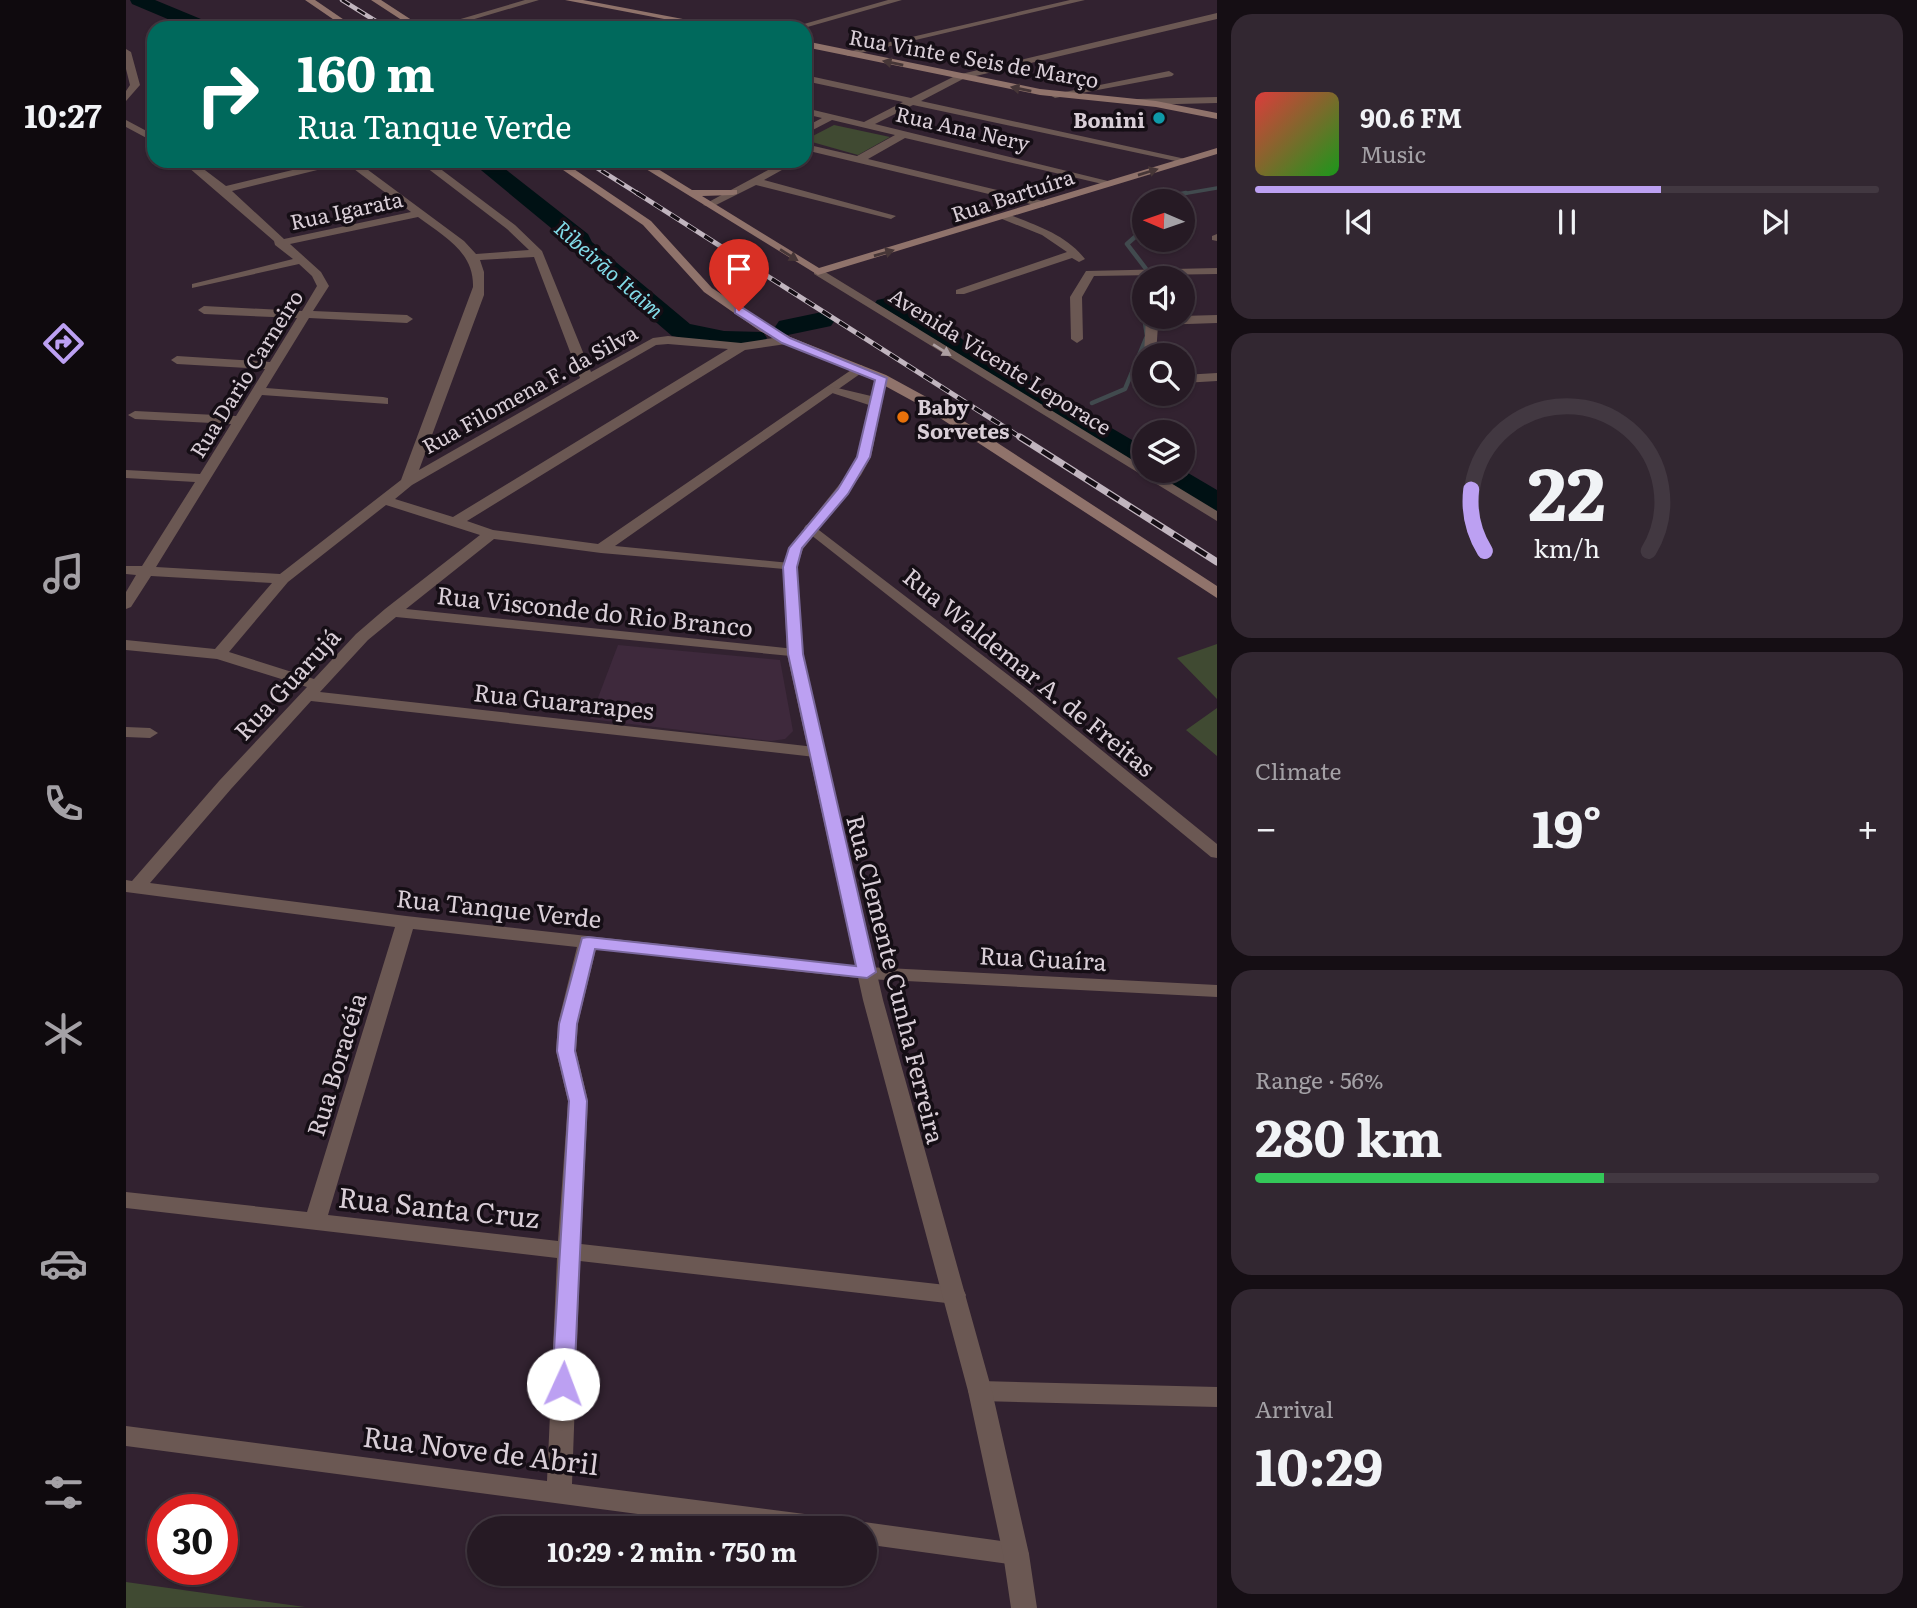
<!DOCTYPE html>
<html lang="en">
<head>
<meta charset="utf-8">
<style>
	body { margin:0; font-family:Literata,serif; background:#322731; color:#f1f3f6; height:100vh; display:flex; flex-direction:column; font-size:26px; white-space:nowrap }
	* { box-sizing:border-box; margin:0 }
	p { font-size:23px; color:#a4a1a6 }
	.icon { flex:none; width:38px; height:38px; fill:none; stroke:currentColor; stroke-width:2; stroke-linecap:round; stroke-linejoin:round }
	.map { position:relative; flex:1; overflow:hidden }
	.drawer { display:flex; flex-direction:column; gap:14px; padding:14px; background:#150e14; width:700px }
	.drawer>* { flex:none }
	.guide { position:absolute; left:21px; top:21px; width:665px; height:147px; border-radius:21px; box-shadow:0 2px 5px #0004,0 0 0 2px #423841; background:#00695c; color:#fff; overflow:hidden }
	.needle { width:46px; rotate:272deg }
	.tools { position:absolute; left:1006px; top:189px; display:grid; gap:14px }
	.tools a { display:grid; place-items:center; width:63px; height:63px; border-radius:50%; background:#261a24; box-shadow:0 2px 5px #0004,0 0 0 2px #423841; font-size:35px }
	.speed { position:absolute; left:21px; top:1494px; display:flex; gap:14px; font-size:35px; font-weight:700; text-align:center }
	.speed>* { display:grid; place-content:center; width:91px; height:91px; border-radius:50%; background:#261a24; box-shadow:0 2px 5px #0004,0 0 0 2px #423841; line-height:1 }
	.speed .limit { border:10px solid #d22; background:#fff; color:#111 }
	.pin { position:absolute; display:grid; place-items:center; width:60px; height:60px; color:#fff; margin:-72px -30px; border-radius:50% 50% 50% 0; rotate:-45deg; box-shadow:0 0 7px #0007 }
	.pin .icon { rotate:45deg }
	.me { position:absolute; width:77px; margin:-38px; rotate:2deg; stroke-linejoin:round; filter:drop-shadow(0 0 5px #0008) }
	.turn { display:flex; align-items:center; gap:24px; height:147px; padding:0 35px; font-size:32px }
	.turn .icon { width:91px; height:91px; stroke-width:2.5 }
	.turn b { display:block; font-size:49px; line-height:60px }
	.big { font-size:52px; font-weight:700; line-height:1.1 }
	.drawer .card { flex:1; display:flex; flex-direction:column; justify-content:center; gap:10px; min-width:0; padding:0 24px; border-radius:21px; background:#322731 }
	.drawer .dial { align-items:center; gap:0 }
	.dial svg { height:182px; overflow:visible; fill:none; stroke:#423841; stroke-width:7; stroke-linecap:round; text-anchor:middle }
	.dial text { fill:#f1f3f6; stroke:none }
	.song { display:flex; align-items:center; gap:21px }
	.cover { width:84px; height:84px; border-radius:10px; background:linear-gradient(135deg,hsl(0 70% 55%),hsl(120 70% 35%)) }
	.played { height:7px; border-radius:4px; background:linear-gradient(90deg,#bca0f2 65%,#423841 65%) }
	.keys { display:flex; justify-content:space-around; direction:ltr }
	.heat { display:flex; justify-content:space-between; align-items:center; font-size:38px; direction:ltr }
	.charge { height:10px; border-radius:5px; background:linear-gradient(90deg,#34c759 56%,#423841 0) }
	.trip { position:absolute; left:341px; top:1516px; width:410px; height:70px; border-radius:35px; background:#261a24; box-shadow:0 2px 5px #0004,0 0 0 2px #423841; font-weight:700; line-height:70px; text-align:center }
	main { display:flex; flex:1; min-height:0 }
	.tab-bar { display:flex; flex-direction:column; width:126px; justify-content:space-around; align-items:center; background:#0f0a0e; color:#a4a1a6 }
	.tab-bar .icon { width:49px; height:49px }
	.tab-bar .on { color:#bca0f2 }
	.tab-bar b { font-size:32px; color:#f1f3f6 }
	.map>svg:first-child { display:block }
	.built { fill:#3e293c }
	.green { fill:#404a32 }
	.lines { fill:none; stroke-linecap:round; stroke-linejoin:round }
	.stream-far1 { stroke:#414a4e; stroke-width:3.5 }
	.stream { stroke:#414a4e; stroke-width:4.5 }
	.river { fill:#001114; fill-rule:evenodd }
	.minor { fill:#6b5853; fill-rule:evenodd }
	.tertiary { fill:#6b5853; fill-rule:evenodd }
	.secondary { fill:#90736b; fill-rule:evenodd }
	.rail-far2-casing { stroke:#c1b5bf; stroke-width:4.5 }
	.rail-far1-casing { stroke:#c1b5bf; stroke-width:5 }
	.rail-casing { stroke:#c1b5bf; stroke-width:7 }
	.rail-far2 { stroke:#150e15; stroke-width:2.5; stroke-dasharray:9; stroke-linecap:butt }
	.rail-far1 { stroke:#150e15; stroke-width:3.5; stroke-dasharray:10; stroke-linecap:butt }
	.rail { stroke:#150e15; stroke-width:4.5; stroke-dasharray:13; stroke-linecap:butt }
	.oneway { fill:#463637 }
	.oneway2 { fill:#ad9fa2 }
	.route { fill:#bca0f2; stroke:#7a689d; stroke-width:2 }
	.culture-dot { fill:#0f9aa8; stroke:#150e15; stroke-width:2.5 }
	.food-dot { fill:#e8710a; stroke:#150e15; stroke-width:2.5 }
	.labels { text-anchor:middle; dominant-baseline:central; stroke-width:7; stroke-linejoin:round; paint-order:stroke }
	.far-street-label { font-size:21px; fill:#d9ced7; stroke:#150e15 }
	.far-poi-label { font-size:21px; font-weight:bold; fill:#d9ced7; stroke:#150e15; text-anchor:end }
	.far-water-label { font-size:21px; font-style:italic; fill:#82dbe8; stroke:#150e15 }
	.street-label { font-size:24px; fill:#d9ced7; stroke:#150e15 }
	.near-street-label { font-size:28px; fill:#d9ced7; stroke:#150e15 }
</style>
</head>
<body>
<main>
<nav class="tab-bar">
<b>10:27</b>
<svg class="icon on" aria-label="directions" viewBox="0 0 24 24"><path d="M12 3l9 9-9 9-9-9zM9 14v-3h6M13 9l2 2-2 2"/></svg>
<svg class="icon" aria-label="music" viewBox="0 0 24 24"><path d="M9 18V5l10-2v13"/><circle cx="6" cy="18" r="3"/><circle cx="16" cy="16" r="3"/></svg>
<svg class="icon" aria-label="phone" viewBox="0 0 24 24"><path d="M5 4h4l2 5-3 2q2 4 5 5l2-3 5 2v4C11 20 4 13 5 4z"/></svg>
<svg class="icon" aria-label="climate" viewBox="0 0 24 24"><path d="M12 3v18M4 7l16 10M4 17L20 7"/></svg>
<svg class="icon" aria-label="car" viewBox="0 0 24 24"><path d="M5 17H2v-5l4-1 3-4h7l3 4 3 1v5h-3M9 17h6M6 11h13"/><circle cx="7" cy="17" r="2"/><circle cx="17" cy="17" r="2"/></svg>
<svg class="icon" aria-label="filters" viewBox="0 0 24 24"><path d="M4 7h16M4 17h16"/><circle cx="9" cy="7" r="2"/><circle cx="15" cy="17" r="2"/></svg>
</nav>
<div class="map">
<svg width="1091" height="1608" viewBox="0 0 1091 1608">
	<rect width="100%" height="100%" fill="#322230"/>
	<path class="built" d="M 492,645 L 654,660 L 667,731 L 659,739 L 645,741 L 464,719 Z"/>
	<path class="green" d="M 708,125 L 764,137 L 732,155 L 679,140 Z
		M 1091,644 L 1091,699 L 1051,658 Z
		M 1091,708 L 1091,756 L 1060,730 Z
		M 0,1582 L 179,1607 L 0,1608 Z"/>
	<g class="lines">
		<path class="stream-far1" d="M 1050,195 L 1091,188"/>
		<path class="stream" d="M 1044,201 L 1045,196 L 1060,193
			M 1018,229 L 1001,244 L 1027,278
			M 966,403 L 999,389 L 1021,336 L 1018,316"/>
		<path class="river" d="M 4,0 L 29,0 L 87,24 L 90,28 L 63,28 L 6,4 Z
			M 344,161 L 369,161 L 462,234 L 466,242 L 564,324 L 598,331 L 637,332 L 641,338 L 637,344 L 598,347 L 546,336 L 446,250 L 442,242 Z
			M 760,298 L 781,300 L 809,316 L 842,344 L 1018,447 L 1018,468 L 1007,465 L 822,356 L 791,328 L 767,314 L 751,312 L 747,306 L 751,300 Z
			M 696,312 L 705,314 L 709,320 L 705,326 L 662,335 L 653,333 L 649,327 L 653,321 Z
			M 1057,470 L 1091,490 L 1091,512 L 1080,510 L 1026,477 L 1022,471 Z"/>
		<path class="minor" d="M 399,0 L 413,0 L 318,28 L 304,28 Z
			M 762,0 L 776,0 L 678,28 L 664,28 Z
			M 944,0 L 959,0 L 722,56 L 717,53 Z
			M 1091,13 L 1091,19 L 837,79 L 795,101 L 1055,158 L 1059,159 L 1059,163 L 787,105 L 749,124 L 990,183 L 985,186 L 779,138 L 742,159 L 921,202 L 922,204 L 917,207 L 679,150 L 679,144 L 731,156 L 769,135 L 706,120 L 679,134 L 679,127 L 696,118 L 679,114 L 679,108 L 738,122 L 777,102 L 679,81 L 679,75 L 785,98 L 831,75 Z
			M 0,49 L 5,52 L 14,85 L 0,101 L 0,91 L 4,85 L 0,69 Z
			M 1043,71 L 1048,74 L 1046,76 L 929,98 L 924,95 Z
			M 0,120 L 28,135 L 28,142 L 0,127 Z
			M 55,161 L 67,161 L 100,186 L 204,161 L 230,161 L 338,241 L 350,254 L 403,250 L 381,229 L 292,161 L 304,161 L 389,225 L 416,251 L 465,372 L 527,338 L 542,336 L 615,343 L 660,336 L 666,340 L 660,344 L 619,350 L 341,521 L 367,530 L 472,544 L 731,366 L 735,365 L 741,369 L 489,546 L 664,563 L 671,567 L 669,570 L 475,553 L 368,539 L 280,609 L 669,649 L 677,654 L 675,657 L 270,617 L 242,640 L 194,692 L 689,747 L 695,748 L 697,752 L 695,756 L 689,757 L 185,701 L 105,789 L 24,883 L 280,916 L 741,967 L 1091,985 L 1091,997 L 741,979 L 470,949 L 452,1023 L 450,1051 L 462,1101 L 455,1244 L 829,1286 L 837,1289 L 840,1295 L 837,1301 L 829,1304 L 454,1261 L 446,1484 L 702,1517 L 711,1520 L 715,1528 L 617,1528 L 0,1446 L 0,1426 L 421,1481 L 431,1258 L 0,1208 L 0,1192 L 181,1212 L 269,927 L 0,892 L 0,880 L 6,881 L 93,781 L 181,687 L 91,659 L 0,650 L 0,640 L 89,649 L 146,583 L 25,576 L 5,607 L 0,609 L 0,592 L 10,575 L 0,574 L 0,566 L 16,566 L 69,482 L 0,478 L 0,470 L 74,474 L 105,424 L 9,419 L 2,415 L 9,411 L 110,416 L 139,369 L 51,364 L 45,360 L 51,356 L 144,362 L 171,318 L 78,314 L 72,310 L 78,306 L 176,311 L 191,286 L 186,276 L 173,264 L 66,288 L 66,284 L 167,259 L 149,245 L 148,241 ZM 220,163 L 285,212 L 158,239 L 106,191 ZM 292,217 C 317,236 348,251 347,287 L 275,480 L 154,574 L 30,567 L 136,395 L 262,404 L 262,398 L 257,397 L 140,388 L 183,318 L 281,323 L 287,319 L 281,315 L 187,311 L 203,286 L 195,272 L 164,244 ZM 408,257 L 454,378 L 293,470 L 358,295 L 358,272 L 354,260 ZM 542,344 L 602,349 L 327,517 L 269,499 L 286,485 L 530,345 ZM 260,505 L 354,535 L 259,609 L 230,634 L 188,679 L 103,652 L 162,582 ZM 287,929 L 451,947 L 432,1023 L 430,1051 L 442,1101 L 432,1241 L 202,1215 Z
			M 524,161 L 538,161 L 525,168 L 517,168 L 517,164 Z
			M 659,161 L 672,161 L 638,180 L 770,216 L 765,219 L 630,185 L 586,207 L 577,205 Z
			M 876,215 L 884,215 C 912,226 940,235 959,259 L 953,262 L 946,258 L 838,294 L 830,294 L 830,290 L 941,252 L 916,235 L 876,219 Z
			M 1091,234 L 1091,241 L 1086,240 L 1086,236 Z
			M 1091,268 L 1091,274 L 968,276 L 956,297 L 957,339 L 951,343 L 945,339 L 944,297 L 960,271 Z
			M 1091,315 L 1091,323 L 1032,325 L 1030,355 L 1018,355 L 1020,317 Z
			M 1091,373 L 1091,381 L 1057,383 L 1057,375 Z
			M 685,524 L 898,687 L 1091,844 L 1091,858 L 1085,857 L 886,693 L 680,531 L 678,528 L 680,525 Z
			M 0,727 L 24,728 L 32,733 L 24,738 L 0,737 Z
			M 854,1381 L 1091,1387 L 1091,1407 L 854,1401 L 845,1398 L 842,1391 L 845,1384 Z
			M 738,1522 L 890,1543 L 899,1546 L 903,1554 L 899,1562 L 890,1565 L 738,1544 L 738,1528 L 728,1528 Z"/>
		<path class="tertiary" d="M 1091,97 L 1091,103 L 1012,105 L 1007,102 L 1012,99 Z
			M 688,270 L 696,270 L 1018,467 L 1018,471 L 1025,471 L 1091,511 L 1091,521 L 688,274 Z
			M 755,374 L 761,378 L 745,457 L 735,475 L 677,549 L 671,567 L 677,654 L 757,1000 L 866,1391 L 903,1554 L 911,1608 L 885,1608 L 877,1554 L 842,1391 L 737,1000 L 661,654 L 657,567 L 663,548 L 724,471 L 731,457 L 743,405 L 697,390 L 703,386 L 745,396 L 749,378 Z"/>
		<path class="secondary" d="M 179,0 L 189,0 L 230,28 L 220,28 Z
			M 245,0 L 255,0 L 298,28 L 288,28 Z
			M 439,0 L 457,0 L 604,28 L 585,28 Z
			M 679,41 L 914,89 L 1030,101 L 1091,113 L 1091,119 L 1030,107 L 914,95 L 679,47 Z
			M 1091,148 L 1091,154 L 692,275 L 507,161 L 519,161 L 566,190 L 611,190 L 611,194 L 607,195 L 576,196 L 693,268 Z
			M 424,161 L 436,161 L 525,221 L 586,288 L 642,325 L 664,337 L 760,375 L 804,399 L 1091,586 L 1091,598 L 794,405 L 750,381 L 656,343 L 634,331 L 578,292 L 517,225 Z"/>
		<defs>
			<path id="rail-far2" d="M 216,0 L 261,28
				M 460,161 L 514,195"/>
			<path id="rail-far1" d="M 511,193 L 897,439"/>
			<path id="rail" d="M 894,437 L 1091,562"/>
		</defs>
		<use href="#rail-far2" class="rail-far2-casing"/>
		<use href="#rail-far1" class="rail-far1-casing"/>
		<use href="#rail" class="rail-casing"/>
		<use href="#rail-far2" class="rail-far2"/>
		<use href="#rail-far1" class="rail-far1"/>
		<use href="#rail" class="rail"/>
	</g>
	<defs><path id="oneway-solid" d="M-6-.8H1V-3.2L6.5 0L1 3.2V.8H-6Z" transform="scale(1.75)"/></defs>
	<g class="oneway">
		<use href="#oneway-solid" transform="translate(767 63) rotate(-168)"/>
		<use href="#oneway-solid" transform="translate(895 89) rotate(-169)"/>
		<use href="#oneway-solid" transform="translate(1022 172) rotate(-17)"/>
		<use href="#oneway-solid" transform="translate(758 253) rotate(-16)"/>
		<use href="#oneway-solid" transform="translate(663 255) rotate(32)"/>
	</g>
	<use class="oneway2" href="#oneway-solid" transform="translate(816 350) rotate(32)"/>
	<path class="route" d="M 609,308 L 617,308 L 664,338 L 761,378 L 744,457 L 722,494 L 676,548 L 671,567 L 677,654 L 750,972 L 741,978 L 469,949 L 451,1024 L 449,1051 L 461,1101 L 448,1384 L 445,1390 L 437,1393 L 430,1390 L 426,1384 L 443,1101 L 431,1051 L 433,1024 L 456,938 L 462,937 L 730,966 L 662,654 L 657,567 L 663,548 L 712,489 L 731,457 L 749,380 L 656,343 L 609,313 Z"/>
	<circle class="culture-dot" cx="1033" cy="118" r="7"/>
	<circle class="food-dot" cx="777" cy="417" r="7"/>
	<g class="labels">
		<g class="far-street-label">
			<text transform="translate(848 57) rotate(10)">Rua Vinte e Seis de Março</text>
			<text transform="translate(837 127) rotate(13)">Rua Ana Nery</text>
			<text transform="translate(886 194) rotate(-18)">Rua Bartuíra</text>
			<text transform="translate(220 209) rotate(-12)">Rua Igarata</text>
			<text transform="translate(875 360) rotate(32)">Avenida Vicente Leporace</text>
			<text transform="translate(119 373) rotate(-58)">Rua Dario Carneiro</text>
			<text transform="translate(403 388) rotate(-29)">Rua Filomena F. da Silva</text>
		</g>
		<g class="far-poi-label">
			<text x="1019" y="118">Bonini</text>
			<text x="791" y="405" text-anchor="start">Baby<tspan x="791" dy="24">Sorvetes</tspan></text>
		</g>
		<g class="far-water-label">
			<text transform="translate(484 268) rotate(41)">Ribeirão Itaim</text>
		</g>
		<g class="street-label">
			<text transform="translate(469 610) rotate(6)">Rua Visconde do Rio Branco</text>
			<text transform="translate(904 671) rotate(39)">Rua Waldemar A. de Freitas</text>
			<text transform="translate(160 683) rotate(-47)">Rua Guarujá</text>
			<text transform="translate(438 700) rotate(6)">Rua Guararapes</text>
			<text transform="translate(373 907) rotate(6)">Rua Tanque Verde</text>
			<text transform="translate(917 957) rotate(3)">Rua Guaíra</text>
			<text transform="translate(771 979) rotate(76)">Rua Clemente Cunha Ferreira</text>
			<text transform="translate(209 1064) rotate(-73)">Rua Boracéia</text>
		</g>
		<g class="near-street-label">
			<text transform="translate(313 1206) rotate(6)">Rua Santa Cruz</text>
			<text transform="translate(355 1449) rotate(7)">Rua Nove de Abril</text>
		</g>
	</g>
</svg>
<div class="tools">
<a><svg class="needle" viewBox="-14 -14 28 28"><path d="M0-13l5 13h-10z" fill="#e53935"/><path d="M0 13l5-13h-10z" fill="#a4a1a6"/></svg></a>
<a><svg class="icon" aria-label="sound" viewBox="0 0 24 24"><path d="M4 9h4l5-4v14l-5-4H4zM17 9q2 3 0 6"/></svg></a>
<a><svg class="icon" aria-label="search" viewBox="0 0 24 24"><circle cx="10" cy="10" r="6"/><path d="M15 15l6 6"/></svg></a>
<a><svg class="icon" aria-label="layers" viewBox="0 0 24 24"><path d="M12 4l9 5-9 5-9-5zM3 14l9 5 9-5"/></svg></a>
</div>
<div class="speed"><div class="limit">30</div></div>
<div class="pin" style="left:613px;top:311px;background:#d93025"><svg class="icon" aria-label="arrive" viewBox="0 0 24 24"><path d="M6 21V4h12l-3 4 3 4H6"/></svg></div>
<svg class="me" style="left:437px;top:1384px" viewBox="-20 -20 40 40"><circle r="19" fill="#fff"/><path d="M0-13L10 11 0 6-10 11z" fill="#bca0f2"/></svg>
<div class="trip">10:29 · 2 min · 750 m</div>
<div class="guide">
<div class="turn"><svg class="icon" aria-label="right" viewBox="0 0 24 24"><path d="M7 20v-9h11M14 6l5 5-5 5"/></svg><div><b>160 m</b>Rua Tanque Verde</div></div>
</div>
</div>
<section class="drawer">
<div class="card">
<div class="song"><i class="cover"></i><div><b>90.6 FM</b><p>Music</p></div></div>
<div class="played"></div>
<div class="keys"><svg class="icon" aria-label="previous" viewBox="0 0 24 24"><path d="M18 5L8 12l10 7zM5 5v14"/></svg><svg class="icon" aria-label="pause" viewBox="0 0 24 24"><path d="M8 5v14M16 5v14"/></svg><svg class="icon" aria-label="next" viewBox="0 0 24 24"><path d="M6 5l10 7-10 7zM19 5v14"/></svg></div>
</div>
<div class="card dial"><svg viewBox="0 0 100 80">
<path d="M14 69A42 42 0 1 1 86 69"/>
<path d="M14 69A42 42 0 0 1 8 42" stroke="#bca0f2"/>
<text x="50" y="56" font-size="32" font-weight="700">22</text>
<text x="50" y="72" font-size="11">km/h</text>
</svg></div>
<div class="card"><p>Climate</p>
<div class="heat"><a>−</a><b class="big">19°</b><a>+</a></div>
</div>
<div class="card"><p>Range · 56%</p><b class="big">280 km</b><div class="charge"></div></div>
<div class="card"><p>Arrival</p><b class="big">10:29</b></div>
</section>
</main>
</body>
</html>
